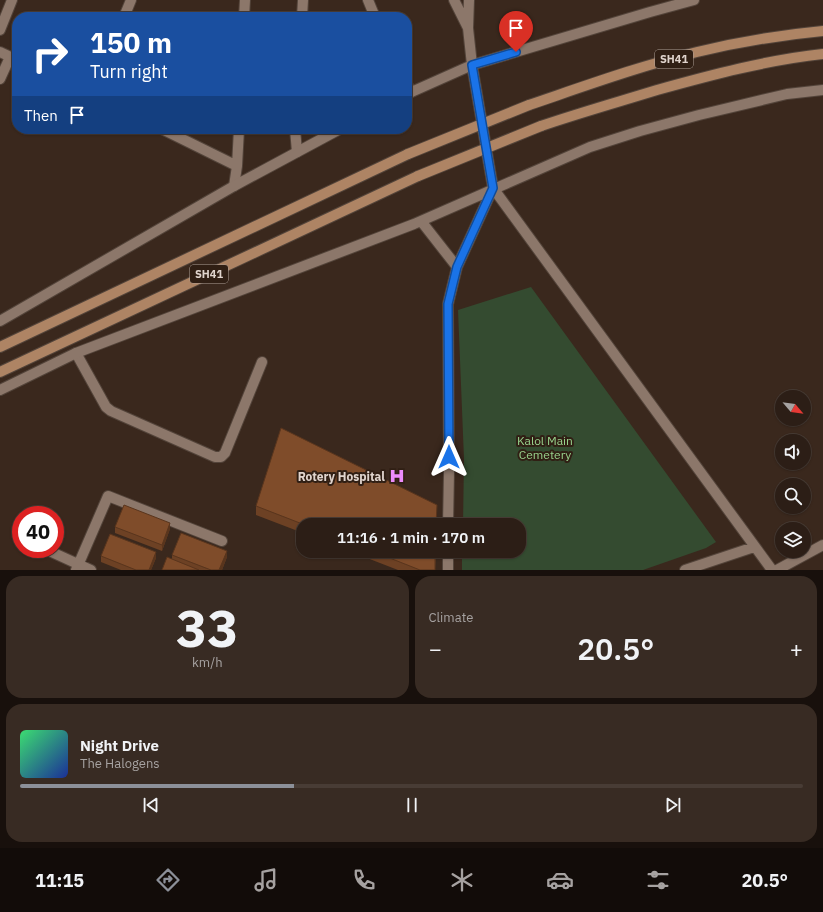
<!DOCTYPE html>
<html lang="en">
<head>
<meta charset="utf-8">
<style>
	body { margin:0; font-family:"IBM Plex Sans",sans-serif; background:#382b23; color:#f1f3f6; height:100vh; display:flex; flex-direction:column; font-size:15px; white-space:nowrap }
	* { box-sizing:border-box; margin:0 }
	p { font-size:13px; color:#a6a2a1 }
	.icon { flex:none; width:22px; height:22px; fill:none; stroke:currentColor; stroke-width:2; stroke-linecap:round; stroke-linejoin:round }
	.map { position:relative; height:570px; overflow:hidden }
	.side { display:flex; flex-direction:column; gap:6px; padding:6px; background:#18100c; flex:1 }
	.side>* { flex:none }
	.guide { position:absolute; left:12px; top:12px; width:400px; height:122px; border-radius:16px; box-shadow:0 1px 3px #0004,0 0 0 1px #483c35; background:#1a4fa0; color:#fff; overflow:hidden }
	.needle { width:26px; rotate:119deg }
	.fabs { position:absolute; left:775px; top:390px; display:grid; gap:8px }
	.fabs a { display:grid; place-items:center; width:36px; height:36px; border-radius:50%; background:#2c1e16; box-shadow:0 1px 3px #0004,0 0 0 1px #483c35; font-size:20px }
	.speed { position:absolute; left:12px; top:506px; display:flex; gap:8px; font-size:20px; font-weight:700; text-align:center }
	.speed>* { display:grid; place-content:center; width:52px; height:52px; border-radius:50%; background:#2c1e16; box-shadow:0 1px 3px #0004,0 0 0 1px #483c35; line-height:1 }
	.speed .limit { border:6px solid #d22; background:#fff; color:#111 }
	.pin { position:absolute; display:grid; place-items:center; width:34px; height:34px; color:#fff; margin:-41px -17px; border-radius:50% 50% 50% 0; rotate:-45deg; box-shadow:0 0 4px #0007 }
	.pin .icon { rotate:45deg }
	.me { position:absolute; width:44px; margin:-22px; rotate:0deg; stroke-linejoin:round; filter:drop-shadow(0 0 3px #0008) }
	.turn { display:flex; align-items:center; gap:14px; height:84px; padding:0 12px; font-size:18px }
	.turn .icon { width:52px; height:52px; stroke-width:2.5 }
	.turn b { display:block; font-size:28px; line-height:34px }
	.then { display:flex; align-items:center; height:38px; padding:0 12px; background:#0003; gap:8px; font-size:15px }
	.big { font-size:30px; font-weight:600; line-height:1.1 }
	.side .widget { flex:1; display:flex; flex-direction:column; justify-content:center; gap:6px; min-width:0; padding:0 14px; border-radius:16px; background:#382b23 }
	.side .dial { align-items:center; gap:0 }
	.dial b { font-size:52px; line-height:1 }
	.song { display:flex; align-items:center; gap:12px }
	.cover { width:48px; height:48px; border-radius:6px; background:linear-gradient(135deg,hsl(140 70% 55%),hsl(230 70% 35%)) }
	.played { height:4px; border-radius:2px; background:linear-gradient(90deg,#8c9099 35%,#483c35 35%) }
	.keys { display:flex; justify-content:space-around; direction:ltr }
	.heat { display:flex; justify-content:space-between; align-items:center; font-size:22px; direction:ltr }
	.side .tiles { flex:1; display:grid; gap:6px; grid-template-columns:1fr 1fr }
	.widget:last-child { grid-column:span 2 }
	.trip { position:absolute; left:296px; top:518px; width:230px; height:40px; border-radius:16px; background:#2c1e16; box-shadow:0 1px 3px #0004,0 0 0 1px #483c35; font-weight:600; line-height:40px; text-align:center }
	.tabs { display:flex; height:64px; justify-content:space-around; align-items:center; background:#120c09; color:#a6a2a1 }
	.tabs .icon { width:28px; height:28px }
	.tabs .current { color:#8c9099 }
	.tabs b { font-size:18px; color:#f1f3f6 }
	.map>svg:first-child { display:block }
	.green { fill:#344b30 }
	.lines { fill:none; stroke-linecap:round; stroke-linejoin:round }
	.street-casing { stroke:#53443a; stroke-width:12 }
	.secondary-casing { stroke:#53443a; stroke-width:12 }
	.primary-casing { stroke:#53443a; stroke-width:12 }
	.street { stroke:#8c776a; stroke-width:10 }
	.secondary { stroke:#8c776a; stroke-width:10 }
	.primary { stroke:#ae8464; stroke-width:10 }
	.primary-bridge-casing { stroke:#53443a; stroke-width:12; stroke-linecap:butt }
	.primary-bridge { stroke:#ae8464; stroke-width:10 }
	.wall { fill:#6d4124 }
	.shaded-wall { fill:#59351d }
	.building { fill:#7f4c2a; stroke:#59351d }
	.route-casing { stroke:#114b97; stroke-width:10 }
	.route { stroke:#1a73e8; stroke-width:7 }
	.labels { text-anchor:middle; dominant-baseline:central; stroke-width:4; stroke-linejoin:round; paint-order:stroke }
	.shield { fill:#301f14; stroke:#ab9e96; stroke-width:1 }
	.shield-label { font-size:11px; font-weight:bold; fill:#e0d4cd }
	.park-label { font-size:12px; fill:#99d48e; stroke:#301f14 }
	.poi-label { font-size:12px; font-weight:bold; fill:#e0d4cd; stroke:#301f14; text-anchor:end }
</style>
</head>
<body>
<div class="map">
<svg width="823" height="570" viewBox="0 0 823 570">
	<rect width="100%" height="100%" fill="#3a281d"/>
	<path class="green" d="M 531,287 L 716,542 L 706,548 L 643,570 L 462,570 L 462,551 L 519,551 L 519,525 L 463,525 L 464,459 L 458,310 Z"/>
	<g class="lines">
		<defs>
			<path id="street" d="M 368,0 L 375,17
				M 124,17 L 131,0
				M 244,17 L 245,0
				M 302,17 L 303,0
				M 0,30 L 12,0
				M 0,52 L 17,60
				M 0,79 L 10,57
				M 407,84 L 411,92
				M 162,129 L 237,166
				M 295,129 L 297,152
				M 234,186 L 237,166 L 239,129
				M 76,353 L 106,407 L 111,411 L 215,457 L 221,457 L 225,453 L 262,362
				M 20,538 L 21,538
				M 45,549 L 91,570
				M 76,570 L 108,496 L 222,541
				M 777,570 L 823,545"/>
			<path id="secondary" d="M 454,0 L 468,28
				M 469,0 L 468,28 L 472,65 L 493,188 L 772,570
				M 407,94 L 472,65 L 650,12 L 694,0
				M 421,221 L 457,267
				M 0,321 L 234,186 L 340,129
				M 0,390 L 76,353 L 414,224 L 590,147 L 640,131 L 699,115 L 787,94 L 823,90
				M 448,525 L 449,472 L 448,304 L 457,267 L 493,188
				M 448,570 L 448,551
				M 685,570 L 754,547"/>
			<path id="primary" d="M 529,105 C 585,86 640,66 697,52 C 738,42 781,35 823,31
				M 541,126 C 579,113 618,102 657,90 C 711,75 767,60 823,54
				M 0,347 L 408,154
				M 0,372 L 418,176"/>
		</defs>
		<use href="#street" class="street-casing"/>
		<use href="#secondary" class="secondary-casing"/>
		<use href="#primary" class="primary-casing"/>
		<use href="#street" class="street"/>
		<use href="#secondary" class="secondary"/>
		<use href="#primary" class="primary"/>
		<defs>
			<path id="primary-bridge" d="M 408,154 L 529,105
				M 418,176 L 541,126"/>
		</defs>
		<use href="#primary-bridge" class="primary-bridge-casing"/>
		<use href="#primary-bridge" class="primary-bridge"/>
	</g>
	<path class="wall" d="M 256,506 L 437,525 L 303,525 L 303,533 L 256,515 Z
		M 115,527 L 170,529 L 162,551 L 115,533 Z
		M 349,551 L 436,551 L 435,570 L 398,570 Z
		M 172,555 L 227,557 L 222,570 L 162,570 L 172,559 Z
		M 101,556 L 156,558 L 151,570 L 121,570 L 101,562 Z"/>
	<path class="shaded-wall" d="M 170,523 L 170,529 L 162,551 L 162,545 Z
		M 227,551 L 227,557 L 222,570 L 219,570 Z
		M 156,552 L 156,558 L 151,570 L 149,570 Z"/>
	<path class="building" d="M 281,428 L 437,505 L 436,525 L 305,525 L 256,506 Z
		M 124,505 L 170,523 L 162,545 L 115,527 Z
		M 181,533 L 227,551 L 219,570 L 211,570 L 172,555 Z
		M 110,534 L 156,552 L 149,570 L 136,570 L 101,556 Z
		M 372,551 L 435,551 L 435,570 L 420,570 Z
		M 167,557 L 199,570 L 162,570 Z"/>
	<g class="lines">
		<defs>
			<path id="route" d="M 449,457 L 448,304 L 457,267 L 493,188 L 472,65 L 516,52"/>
		</defs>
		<use href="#route" class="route-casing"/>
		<use href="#route" class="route"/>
	</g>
	<defs>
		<symbol id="hospital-bare" viewBox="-9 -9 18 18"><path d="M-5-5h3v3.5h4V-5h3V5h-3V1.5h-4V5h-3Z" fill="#ec8cfb" stroke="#301f14" stroke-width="2.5" paint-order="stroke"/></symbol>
	</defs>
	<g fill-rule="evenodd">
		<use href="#hospital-bare" x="386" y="465" width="22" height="22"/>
	</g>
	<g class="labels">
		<g class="shield">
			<rect x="655" y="50" width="38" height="18" rx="3"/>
			<rect x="190" y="265" width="38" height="18" rx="3"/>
		</g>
		<g class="shield-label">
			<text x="674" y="59">SH41</text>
			<text x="209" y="274">SH41</text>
		</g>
		<g class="park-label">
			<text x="545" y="440">Kalol Main<tspan x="545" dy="14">Cemetery</tspan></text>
		</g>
		<g class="poi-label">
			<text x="385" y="476">Rotery Hospital</text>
		</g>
	</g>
</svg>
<div class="fabs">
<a><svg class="needle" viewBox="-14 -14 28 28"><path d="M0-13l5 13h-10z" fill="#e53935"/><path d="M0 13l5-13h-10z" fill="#a6a2a1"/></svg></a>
<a><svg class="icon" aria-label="sound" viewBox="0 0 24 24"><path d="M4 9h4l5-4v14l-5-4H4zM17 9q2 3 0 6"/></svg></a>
<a><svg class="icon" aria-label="search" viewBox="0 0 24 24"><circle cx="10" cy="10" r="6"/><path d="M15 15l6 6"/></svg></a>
<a><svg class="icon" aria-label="layers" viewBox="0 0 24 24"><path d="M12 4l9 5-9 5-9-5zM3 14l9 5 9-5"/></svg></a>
</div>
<div class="speed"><div class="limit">40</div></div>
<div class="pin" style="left:516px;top:52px;background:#d93025"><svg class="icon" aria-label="arrive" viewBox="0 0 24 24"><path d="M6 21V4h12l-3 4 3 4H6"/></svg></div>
<svg class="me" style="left:449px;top:457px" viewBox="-20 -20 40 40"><path d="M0-17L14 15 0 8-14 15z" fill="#1a73e8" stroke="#fff" stroke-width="4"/></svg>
<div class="trip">11:16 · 1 min · 170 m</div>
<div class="guide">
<div class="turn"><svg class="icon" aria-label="right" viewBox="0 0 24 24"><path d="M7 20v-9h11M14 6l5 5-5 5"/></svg><div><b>150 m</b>Turn right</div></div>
<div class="then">Then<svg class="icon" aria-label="arrive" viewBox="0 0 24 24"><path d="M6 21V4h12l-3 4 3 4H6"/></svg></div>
</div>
</div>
<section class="side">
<div class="tiles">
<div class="widget dial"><b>33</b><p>km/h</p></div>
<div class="widget"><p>Climate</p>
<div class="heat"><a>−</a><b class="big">20.5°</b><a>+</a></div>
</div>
<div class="widget">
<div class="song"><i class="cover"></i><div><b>Night Drive</b><p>The Halogens</p></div></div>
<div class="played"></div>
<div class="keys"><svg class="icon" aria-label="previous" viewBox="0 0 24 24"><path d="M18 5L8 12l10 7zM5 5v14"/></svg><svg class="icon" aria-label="pause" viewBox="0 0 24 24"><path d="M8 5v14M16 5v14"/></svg><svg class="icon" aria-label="next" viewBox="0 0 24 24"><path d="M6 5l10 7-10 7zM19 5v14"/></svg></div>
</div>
</div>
</section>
<nav class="tabs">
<b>11:15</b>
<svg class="icon current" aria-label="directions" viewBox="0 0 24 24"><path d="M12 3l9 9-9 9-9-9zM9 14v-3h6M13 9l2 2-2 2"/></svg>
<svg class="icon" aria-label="music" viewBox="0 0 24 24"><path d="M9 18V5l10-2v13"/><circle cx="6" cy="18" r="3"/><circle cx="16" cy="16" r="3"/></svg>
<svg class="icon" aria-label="phone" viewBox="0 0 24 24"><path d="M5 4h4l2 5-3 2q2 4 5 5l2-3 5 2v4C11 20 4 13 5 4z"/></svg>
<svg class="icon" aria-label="climate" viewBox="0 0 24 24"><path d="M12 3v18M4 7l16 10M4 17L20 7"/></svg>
<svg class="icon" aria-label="car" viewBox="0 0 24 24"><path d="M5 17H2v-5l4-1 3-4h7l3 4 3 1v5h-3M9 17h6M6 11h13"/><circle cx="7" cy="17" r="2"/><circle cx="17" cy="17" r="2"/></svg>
<svg class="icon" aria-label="filters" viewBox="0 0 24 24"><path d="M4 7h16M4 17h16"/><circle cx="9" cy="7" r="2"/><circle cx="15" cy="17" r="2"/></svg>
<b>20.5°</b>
</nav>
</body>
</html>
